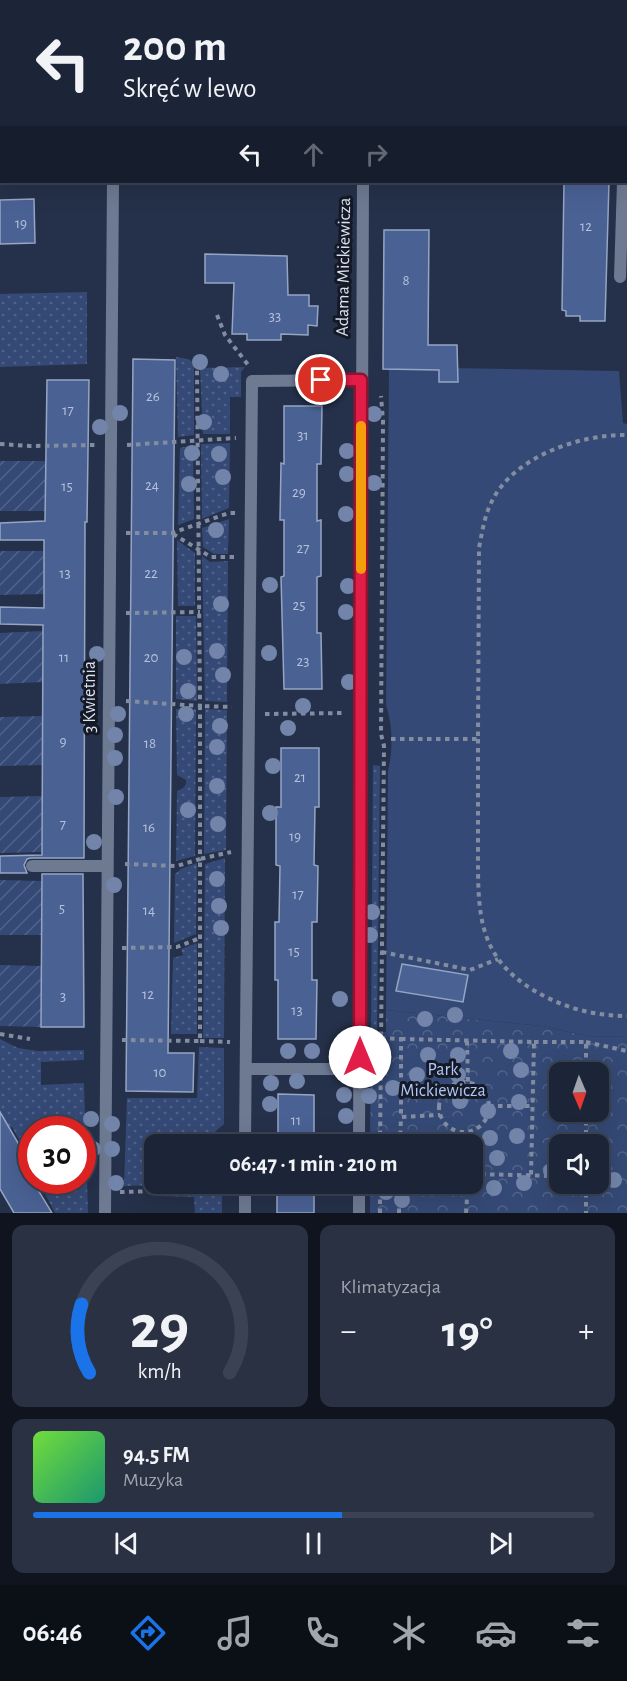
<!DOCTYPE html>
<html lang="pl">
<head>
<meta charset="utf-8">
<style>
	body { margin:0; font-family:"Alegreya Sans",sans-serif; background:#293143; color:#f1f3f6; height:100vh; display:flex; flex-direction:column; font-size:22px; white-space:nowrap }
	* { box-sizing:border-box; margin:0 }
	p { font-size:20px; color:#a0a5ae }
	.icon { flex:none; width:33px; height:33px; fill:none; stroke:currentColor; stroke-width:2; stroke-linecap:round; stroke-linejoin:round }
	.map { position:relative; height:1213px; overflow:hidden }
	.drawer { display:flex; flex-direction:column; gap:12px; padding:12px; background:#0f141f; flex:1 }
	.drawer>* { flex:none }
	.top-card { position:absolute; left:0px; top:0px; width:627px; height:183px; box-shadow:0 6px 24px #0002,0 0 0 2px #3a4253; background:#1c2538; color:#f1f3f6; overflow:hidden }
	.needle { width:39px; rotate:178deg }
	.tools { position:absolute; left:549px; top:1062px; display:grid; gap:12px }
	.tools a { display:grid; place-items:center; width:60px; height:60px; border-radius:12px; background:#1c2538; box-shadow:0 6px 24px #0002,0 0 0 2px #3a4253; font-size:30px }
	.speed { position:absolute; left:18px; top:1116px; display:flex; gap:12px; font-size:30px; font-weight:700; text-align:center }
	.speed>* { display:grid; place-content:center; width:78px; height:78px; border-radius:50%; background:#1c2538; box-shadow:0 6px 24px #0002,0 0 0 2px #3a4253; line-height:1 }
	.speed .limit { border:9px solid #d22; background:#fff; color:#111 }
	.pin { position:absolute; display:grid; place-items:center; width:51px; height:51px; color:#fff; margin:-26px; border:3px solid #fff; border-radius:50%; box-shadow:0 2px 6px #0007 }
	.me { position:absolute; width:66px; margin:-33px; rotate:0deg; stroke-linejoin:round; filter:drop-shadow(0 0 4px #0008) }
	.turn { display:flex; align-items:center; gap:21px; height:126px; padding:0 24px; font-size:27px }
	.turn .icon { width:78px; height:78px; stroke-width:2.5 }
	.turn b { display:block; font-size:42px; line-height:51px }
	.lanes { display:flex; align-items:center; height:57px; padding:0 24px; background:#0003; justify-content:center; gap:30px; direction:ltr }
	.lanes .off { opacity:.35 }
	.big { font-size:45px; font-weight:700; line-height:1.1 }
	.drawer .widget { flex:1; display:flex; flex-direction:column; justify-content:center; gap:9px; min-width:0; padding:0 21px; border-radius:12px; background:#293143 }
	.drawer .dial { align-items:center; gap:0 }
	.dial svg { height:156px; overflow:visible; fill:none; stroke:#3a4253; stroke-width:7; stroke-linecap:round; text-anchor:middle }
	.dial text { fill:#f1f3f6; stroke:none }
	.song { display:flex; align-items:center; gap:18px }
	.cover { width:72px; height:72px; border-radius:9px; background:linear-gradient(135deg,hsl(100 70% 55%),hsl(160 70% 35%)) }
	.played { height:6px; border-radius:3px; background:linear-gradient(90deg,#1a73e8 55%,#3a4253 55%) }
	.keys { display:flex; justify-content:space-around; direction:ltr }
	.heat { display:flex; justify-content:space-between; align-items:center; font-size:33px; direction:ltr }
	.drawer .tiles { flex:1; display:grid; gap:12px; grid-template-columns:1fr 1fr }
	.widget:last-child { grid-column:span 2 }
	.trip { position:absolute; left:144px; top:1134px; width:339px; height:60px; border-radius:12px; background:#1c2538; box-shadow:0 6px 24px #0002,0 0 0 2px #3a4253; font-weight:700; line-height:60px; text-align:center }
	.menu { display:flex; height:96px; justify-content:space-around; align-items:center; background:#0b0f16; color:#a0a5ae }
	.menu .icon { width:42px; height:42px }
	.menu .active { color:#1a73e8 }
	.menu b { font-size:27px; color:#f1f3f6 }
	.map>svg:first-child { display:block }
	.grass { fill:url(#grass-dots) }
	.park { fill:url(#park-crowns); fill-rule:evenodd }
	.garden { fill:url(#garden-furrows) }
	.pitch { fill:#344975 }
	.building { fill:#4a6194; stroke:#95a5c3; stroke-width:1.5 }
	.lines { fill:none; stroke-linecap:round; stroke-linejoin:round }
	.path { stroke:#838da1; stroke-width:4; stroke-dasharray:4.5 4.5; stroke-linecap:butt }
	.service { stroke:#6e7a92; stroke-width:12 }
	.minor { stroke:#6e7a92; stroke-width:12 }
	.tree { fill:#7284a9 }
	.route-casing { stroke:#92132f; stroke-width:15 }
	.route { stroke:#e11d48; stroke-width:10 }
	.slow { stroke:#f59e0b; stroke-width:10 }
	.labels { text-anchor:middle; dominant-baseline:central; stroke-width:6; stroke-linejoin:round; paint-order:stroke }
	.number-label { font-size:15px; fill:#b5c1da }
	.street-label { font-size:18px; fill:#d9e1f1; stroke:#141925 }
	.park-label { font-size:18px; fill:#b1c8f6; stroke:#141925 }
</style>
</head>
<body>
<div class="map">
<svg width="627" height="1213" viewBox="0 0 627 1213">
	<defs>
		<pattern id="grass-dots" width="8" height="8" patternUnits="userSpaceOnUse" patternTransform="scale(1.5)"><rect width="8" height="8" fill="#344975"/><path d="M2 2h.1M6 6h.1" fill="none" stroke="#516389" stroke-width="1.8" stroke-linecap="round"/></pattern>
		<pattern id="park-crowns" width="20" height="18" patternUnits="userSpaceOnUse" patternTransform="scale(1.5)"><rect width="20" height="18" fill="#344975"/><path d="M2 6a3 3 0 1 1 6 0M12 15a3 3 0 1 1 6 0" fill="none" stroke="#516389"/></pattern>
		<pattern id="garden-furrows" width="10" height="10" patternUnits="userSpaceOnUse" patternTransform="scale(1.5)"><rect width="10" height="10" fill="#344975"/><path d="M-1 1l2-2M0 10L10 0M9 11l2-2" fill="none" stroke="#516389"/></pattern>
	</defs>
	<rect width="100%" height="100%" fill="#25314a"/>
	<path class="grass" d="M 127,0 L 356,0 L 127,2 Z
		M 87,292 L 87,364 L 0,367 L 0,294 Z
		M 176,357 L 188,359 L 193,362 L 194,368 L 194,435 L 178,437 Z
		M 245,367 L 241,372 L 241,397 L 230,397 L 230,434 L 203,434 L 200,368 Z
		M 230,443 L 229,508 L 202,519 L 201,444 Z
		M 193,445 L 194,519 L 178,525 L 180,448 Z
		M 229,519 L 228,554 L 214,554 L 203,547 L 202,528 Z
		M 177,540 L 195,553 L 195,606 L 178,606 Z
		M 202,556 L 210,562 L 228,561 L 227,702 L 205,701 Z
		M 176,616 L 196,616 L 197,701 L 176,699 Z
		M 176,709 L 196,709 L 195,856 L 176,861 L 177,791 C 182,789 187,787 186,780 L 177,775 Z
		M 205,709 L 227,710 L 226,850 L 204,854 Z
		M 373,765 L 380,766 L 377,1032 L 371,1032 Z
		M 225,858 L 224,1038 L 203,1038 L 205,864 Z
		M 197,863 L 196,934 L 174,943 L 175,874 L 181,869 Z
		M 197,943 L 197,1034 L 171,1034 L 173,958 L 183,955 L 181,949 Z
		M 0,1039 L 18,1048 L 38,1051 L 84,1050 L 84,1060 L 41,1062 L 41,1085 L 84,1083 L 88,1213 L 55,1213 L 42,1188 L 45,1186 L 42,1181 L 82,1180 L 82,1130 L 32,1130 L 31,1161 L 12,1127 L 6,1129 L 0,1118 Z
		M 199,1047 L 224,1048 L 224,1124 L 209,1137 L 213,1144 L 154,1144 L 154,1184 L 162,1184 L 158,1185 L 124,1186 L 127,1098 L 197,1098 Z
		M 184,1184 L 222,1184 L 222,1213 L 195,1213 L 194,1197 L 160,1196 Z"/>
	<path class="park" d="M 0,0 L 104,0 L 105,1 L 2,2 L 0,67 Z
		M 386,1010 L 542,1026 L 588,1036 L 627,1037 L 627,1213 L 370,1213 L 370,1184 L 472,1184 L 472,1144 L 370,1144 L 371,1032 L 386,1032 ZM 560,1072 L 598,1072 L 598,1112 L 560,1112 ZM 560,1144 L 598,1144 L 598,1184 L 560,1184 Z"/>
	<path class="garden" d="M 0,461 L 46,461 L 45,511 L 0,511 Z
		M 0,551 L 44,551 L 44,594 L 0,595 Z
		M 43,631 L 43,682 L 0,684 L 0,633 Z
		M 43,716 L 43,765 L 0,766 L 0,717 Z
		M 42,796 L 42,852 L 0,853 L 0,797 Z
		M 0,880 L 42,881 L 42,935 L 0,935 Z
		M 0,965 L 41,966 L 41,1027 L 0,1026 Z"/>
	<path class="pitch" d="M 389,367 L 619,371 L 623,423 L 627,424 L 627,1037 L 588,1036 L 542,1026 L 386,1010 L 388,771 C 393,749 393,727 386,705 Z"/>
	<path class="building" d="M 564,182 L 609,182 L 605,321 L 580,321 L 580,316 L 566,316 L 566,311 L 562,310 Z
		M 34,199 L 35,243 L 0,244 L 0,200 Z
		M 384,230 L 429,230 L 428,345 L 457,345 L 458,382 L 439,382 L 439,370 L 383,369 Z
		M 205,254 L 287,256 L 288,295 L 309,295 L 309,306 L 318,306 L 317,326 L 308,325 L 308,335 L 281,334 L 281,340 L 247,340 L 247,334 L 232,334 L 234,283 L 205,283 Z
		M 133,359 L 175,360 L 168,1053 L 194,1053 L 193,1092 L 126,1091 Z
		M 47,380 L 89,380 L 87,522 L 85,522 L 84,858 L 31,858 L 27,859 L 24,865 L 27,873 L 0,873 L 0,856 L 42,855 L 43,625 L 0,624 L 0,607 L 44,608 L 44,540 L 0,540 L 0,523 L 45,521 Z
		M 284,406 L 322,406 L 321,464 L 317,464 L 317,521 L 321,520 L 321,576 L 317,577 L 317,633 L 321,633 L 322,689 L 284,689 L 281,577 L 284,576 L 284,520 L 280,520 L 281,463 L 284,464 Z
		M 281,748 L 319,748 L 319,807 L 315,807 L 314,865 L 318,866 L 317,922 L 312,922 L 312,980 L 317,980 L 316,1039 L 278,1039 L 278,980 L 275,980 L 275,922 L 279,922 L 280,866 L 276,865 L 276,807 L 281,807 Z
		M 42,874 L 83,874 L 84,1027 L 41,1027 Z
		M 402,964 L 468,975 L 463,1002 L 396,991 Z
		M 278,1094 L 314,1095 L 314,1144 L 278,1144 Z
		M 0,1112 L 32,1167 L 32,1180 L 52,1213 L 14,1213 L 0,1189 Z
		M 277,1184 L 314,1184 L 314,1213 L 277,1213 Z"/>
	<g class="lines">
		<path class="path" d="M 504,0 L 512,2
			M 19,2 L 20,0
			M 273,2 L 278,0
			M 0,21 L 2,19
			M 626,28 L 627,29
			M 0,59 L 2,59
			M 217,315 L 225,335 L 249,366
			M 0,444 L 30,446 L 95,445
			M 127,445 L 236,438
			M 126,533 L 172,533 L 229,513 L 235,513
			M 173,534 L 211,557 L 234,557
			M 126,613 L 200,612
			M 126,701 L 200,706 L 197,370
			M 265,714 L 345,713
			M 391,739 L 478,739 L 479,548 C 482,533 484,518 491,503 C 512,457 580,434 627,435
			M 478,739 C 478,774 478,809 478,844 C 478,915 475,962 548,998 C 572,1010 600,1016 627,1016
			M 125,864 L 177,866 L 200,859 L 200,706 L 232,707
			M 122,948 L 177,947 L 200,938
			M 382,952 L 470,970 L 498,959
			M 0,1034 L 30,1039
			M 381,1038 L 401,1039 L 401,1117 L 440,1115
			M 401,1039 L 534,1042 L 531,1175
			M 122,1040 L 200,1041 L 200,859 L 231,852
			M 200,1041 L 230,1042
			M 467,1041 L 468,1083
			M 534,1042 L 586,1042 L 586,1072
			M 586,1042 L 627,1051
			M439 1107a25 25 0 1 1 50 0a25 25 0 1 1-50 0Z
			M 489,1106 L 532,1106
			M 586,1112 L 586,1144
			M 466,1132 L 466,1144
			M 380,1144 L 384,746 L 381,734 L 383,421 L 381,396
			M 400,1144 L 401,1117
			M 472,1174 L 560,1176
			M 586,1184 L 586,1213
			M 120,1192 L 157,1191 L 172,1184
			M 380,1213 L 380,1184
			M 399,1213 L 399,1184
			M 466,1213 L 468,1184"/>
		<path class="service" d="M 626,95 L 627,89
			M 0,141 L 2,141
			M 620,277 L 623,182
			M 32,866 L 107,866
			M 246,1069 L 360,1069
			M 245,1144 L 252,381 L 361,380
			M 245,1213 L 245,1184"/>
		<path class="minor" d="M 601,0 L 607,2
			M 113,2 L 113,0
			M 365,2 L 365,0
			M 626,7 L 627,7
			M 359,1144 L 363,182
			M 105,1213 L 113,182
			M 359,1213 L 359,1184"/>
	</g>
	<g class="tree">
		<circle cx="200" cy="362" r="8"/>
		<circle cx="221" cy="374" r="8"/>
		<circle cx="120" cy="413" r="8"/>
		<circle cx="374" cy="414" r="8"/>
		<circle cx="204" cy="422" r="8"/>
		<circle cx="100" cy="427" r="8"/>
		<circle cx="347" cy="451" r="8"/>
		<circle cx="192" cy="453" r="8"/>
		<circle cx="219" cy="454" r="8"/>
		<circle cx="347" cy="474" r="8"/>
		<circle cx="223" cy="477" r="8"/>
		<circle cx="374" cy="483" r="8"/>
		<circle cx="189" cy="484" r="8"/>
		<circle cx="346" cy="514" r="8"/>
		<circle cx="216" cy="530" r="8"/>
		<circle cx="270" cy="585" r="8"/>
		<circle cx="348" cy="586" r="8"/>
		<circle cx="221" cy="604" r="8"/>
		<circle cx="346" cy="612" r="8"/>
		<circle cx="217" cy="651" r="8"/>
		<circle cx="269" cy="653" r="8"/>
		<circle cx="97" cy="654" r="8"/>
		<circle cx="184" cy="657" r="8"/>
		<circle cx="223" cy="675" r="8"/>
		<circle cx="349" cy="682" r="8"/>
		<circle cx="188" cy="691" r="8"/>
		<circle cx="303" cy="706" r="8"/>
		<circle cx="118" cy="714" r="8"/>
		<circle cx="186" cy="714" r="8"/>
		<circle cx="220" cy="726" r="8"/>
		<circle cx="288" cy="728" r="8"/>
		<circle cx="115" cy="735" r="8"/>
		<circle cx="217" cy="747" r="8"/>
		<circle cx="115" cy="758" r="8"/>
		<circle cx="273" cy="766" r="8"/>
		<circle cx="217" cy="786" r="8"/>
		<circle cx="116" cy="797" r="8"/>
		<circle cx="188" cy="810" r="8"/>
		<circle cx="270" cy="813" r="8"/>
		<circle cx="218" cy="824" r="8"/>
		<circle cx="94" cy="842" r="8"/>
		<circle cx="217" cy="879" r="8"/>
		<circle cx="114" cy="885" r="8"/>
		<circle cx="219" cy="906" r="8"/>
		<circle cx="372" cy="912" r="8"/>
		<circle cx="221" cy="928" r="8"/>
		<circle cx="370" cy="935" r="8"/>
		<circle cx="340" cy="999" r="8"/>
		<circle cx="455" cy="1015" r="8"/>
		<circle cx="425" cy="1019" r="8"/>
		<circle cx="288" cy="1051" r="8"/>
		<circle cx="312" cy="1051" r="8"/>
		<circle cx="511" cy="1051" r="8"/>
		<circle cx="428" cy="1055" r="8"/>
		<circle cx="458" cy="1055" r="8"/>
		<circle cx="521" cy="1070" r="8"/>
		<circle cx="417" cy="1075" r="8"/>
		<circle cx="458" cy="1075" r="8"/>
		<circle cx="297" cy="1081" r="8"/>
		<circle cx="271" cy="1083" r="8"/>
		<circle cx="393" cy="1088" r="8"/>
		<circle cx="344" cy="1095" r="8"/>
		<circle cx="369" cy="1096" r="8"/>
		<circle cx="460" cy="1101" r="8"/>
		<circle cx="519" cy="1102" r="8"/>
		<circle cx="270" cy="1104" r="8"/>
		<circle cx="488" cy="1111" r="8"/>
		<circle cx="346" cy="1116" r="8"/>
		<circle cx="91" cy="1119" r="8"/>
		<circle cx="112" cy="1124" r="8"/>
		<circle cx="517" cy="1136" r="8"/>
		<circle cx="490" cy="1138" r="8"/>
		<circle cx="93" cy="1149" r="8"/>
		<circle cx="112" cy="1149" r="8"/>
		<circle cx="497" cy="1158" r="8"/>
		<circle cx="551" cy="1171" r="8"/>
		<circle cx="614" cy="1180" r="8"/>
		<circle cx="116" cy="1183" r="8"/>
		<circle cx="524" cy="1183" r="8"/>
		<circle cx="494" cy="1188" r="8"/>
		<circle cx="386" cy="1192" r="8"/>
		<circle cx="402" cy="1200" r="8"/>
	</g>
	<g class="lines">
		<defs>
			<path id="route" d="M 321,380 L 361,380 L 360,1057"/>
		</defs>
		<use href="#route" class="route-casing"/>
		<use href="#route" class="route"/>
		<path class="slow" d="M 361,569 L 361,426"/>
	</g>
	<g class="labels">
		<g class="number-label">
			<text x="21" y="223">19</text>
			<text x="586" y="226">12</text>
			<text x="406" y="280">8</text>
			<text x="275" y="316">33</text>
			<text x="153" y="396">26</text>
			<text x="68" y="410">17</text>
			<text x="303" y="435">31</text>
			<text x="152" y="485">24</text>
			<text x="67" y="486">15</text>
			<text x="299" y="492">29</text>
			<text x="303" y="548">27</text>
			<text x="65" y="573">13</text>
			<text x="151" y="573">22</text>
			<text x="299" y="605">25</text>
			<text x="64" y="657">11</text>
			<text x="151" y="657">20</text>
			<text x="303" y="661">23</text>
			<text x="63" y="741">9</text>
			<text x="150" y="743">18</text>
			<text x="300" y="777">21</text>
			<text x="63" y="824">7</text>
			<text x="149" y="827">16</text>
			<text x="295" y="836">19</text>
			<text x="298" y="894">17</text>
			<text x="62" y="908">5</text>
			<text x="149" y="910">14</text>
			<text x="294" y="951">15</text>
			<text x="148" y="994">12</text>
			<text x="63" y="996">3</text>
			<text x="297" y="1010">13</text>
			<text x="160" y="1072">10</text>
			<text x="296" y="1120">11</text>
		</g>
		<g class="street-label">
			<text transform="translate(344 267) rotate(-89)">Adama Mickiewicza</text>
			<text transform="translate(90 697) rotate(-90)">3 Kwietnia</text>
		</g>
		<g class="park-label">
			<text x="443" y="1070">Park<tspan x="443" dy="21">Mickiewicza</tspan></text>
		</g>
	</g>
</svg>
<div class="tools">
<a><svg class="needle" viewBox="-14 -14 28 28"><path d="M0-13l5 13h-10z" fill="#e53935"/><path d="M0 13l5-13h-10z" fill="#a0a5ae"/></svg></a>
<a><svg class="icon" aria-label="sound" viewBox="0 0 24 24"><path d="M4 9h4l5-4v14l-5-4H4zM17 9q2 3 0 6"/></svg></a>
</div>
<div class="speed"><div class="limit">30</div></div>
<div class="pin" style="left:321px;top:380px;background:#d93025"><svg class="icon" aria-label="arrive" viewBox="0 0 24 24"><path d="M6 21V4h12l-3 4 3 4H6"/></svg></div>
<svg class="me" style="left:360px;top:1057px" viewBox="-20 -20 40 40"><circle r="19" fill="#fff"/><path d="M0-13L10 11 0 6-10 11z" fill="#e11d48"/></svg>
<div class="trip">06:47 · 1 min · 210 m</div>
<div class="top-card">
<div class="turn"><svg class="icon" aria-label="left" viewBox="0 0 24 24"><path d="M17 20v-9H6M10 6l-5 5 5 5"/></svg><div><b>200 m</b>Skręć w lewo</div></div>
<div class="lanes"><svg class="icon" aria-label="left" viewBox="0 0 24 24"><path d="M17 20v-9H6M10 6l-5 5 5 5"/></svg><svg class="icon off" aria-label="ahead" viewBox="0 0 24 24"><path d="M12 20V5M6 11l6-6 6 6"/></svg><svg class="icon off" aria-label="right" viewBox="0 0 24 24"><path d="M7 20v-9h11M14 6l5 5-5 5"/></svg></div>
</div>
</div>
<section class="drawer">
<div class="tiles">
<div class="widget dial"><svg viewBox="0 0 100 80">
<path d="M14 69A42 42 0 1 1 86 69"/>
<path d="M14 69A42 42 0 0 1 10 34" stroke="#1a73e8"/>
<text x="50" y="56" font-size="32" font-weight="700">29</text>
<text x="50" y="72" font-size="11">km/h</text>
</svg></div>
<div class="widget"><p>Klimatyzacja</p>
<div class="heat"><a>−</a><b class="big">19°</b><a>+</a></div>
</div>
<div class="widget">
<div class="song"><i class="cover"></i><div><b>94.5 FM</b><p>Muzyka</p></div></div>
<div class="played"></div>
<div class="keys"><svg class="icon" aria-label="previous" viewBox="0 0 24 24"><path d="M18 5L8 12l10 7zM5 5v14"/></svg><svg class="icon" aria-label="pause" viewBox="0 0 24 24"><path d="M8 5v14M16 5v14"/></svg><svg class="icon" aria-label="next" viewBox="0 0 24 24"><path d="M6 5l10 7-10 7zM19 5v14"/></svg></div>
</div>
</div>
</section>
<nav class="menu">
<b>06:46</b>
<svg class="icon active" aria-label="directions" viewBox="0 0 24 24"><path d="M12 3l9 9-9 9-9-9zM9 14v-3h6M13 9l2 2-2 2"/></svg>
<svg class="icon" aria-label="music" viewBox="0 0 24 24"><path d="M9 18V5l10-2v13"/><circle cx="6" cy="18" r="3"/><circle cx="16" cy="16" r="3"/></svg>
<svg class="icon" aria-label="phone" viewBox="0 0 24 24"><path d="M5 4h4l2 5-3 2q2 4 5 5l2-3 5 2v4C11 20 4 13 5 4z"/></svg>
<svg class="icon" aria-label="climate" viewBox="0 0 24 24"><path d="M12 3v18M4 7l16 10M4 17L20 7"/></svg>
<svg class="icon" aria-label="car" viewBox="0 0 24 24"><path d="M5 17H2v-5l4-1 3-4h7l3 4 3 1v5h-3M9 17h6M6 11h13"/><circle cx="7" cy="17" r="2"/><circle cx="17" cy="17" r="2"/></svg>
<svg class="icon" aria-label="filters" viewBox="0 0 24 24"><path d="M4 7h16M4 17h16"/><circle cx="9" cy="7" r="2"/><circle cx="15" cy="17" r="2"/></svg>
</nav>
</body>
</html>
